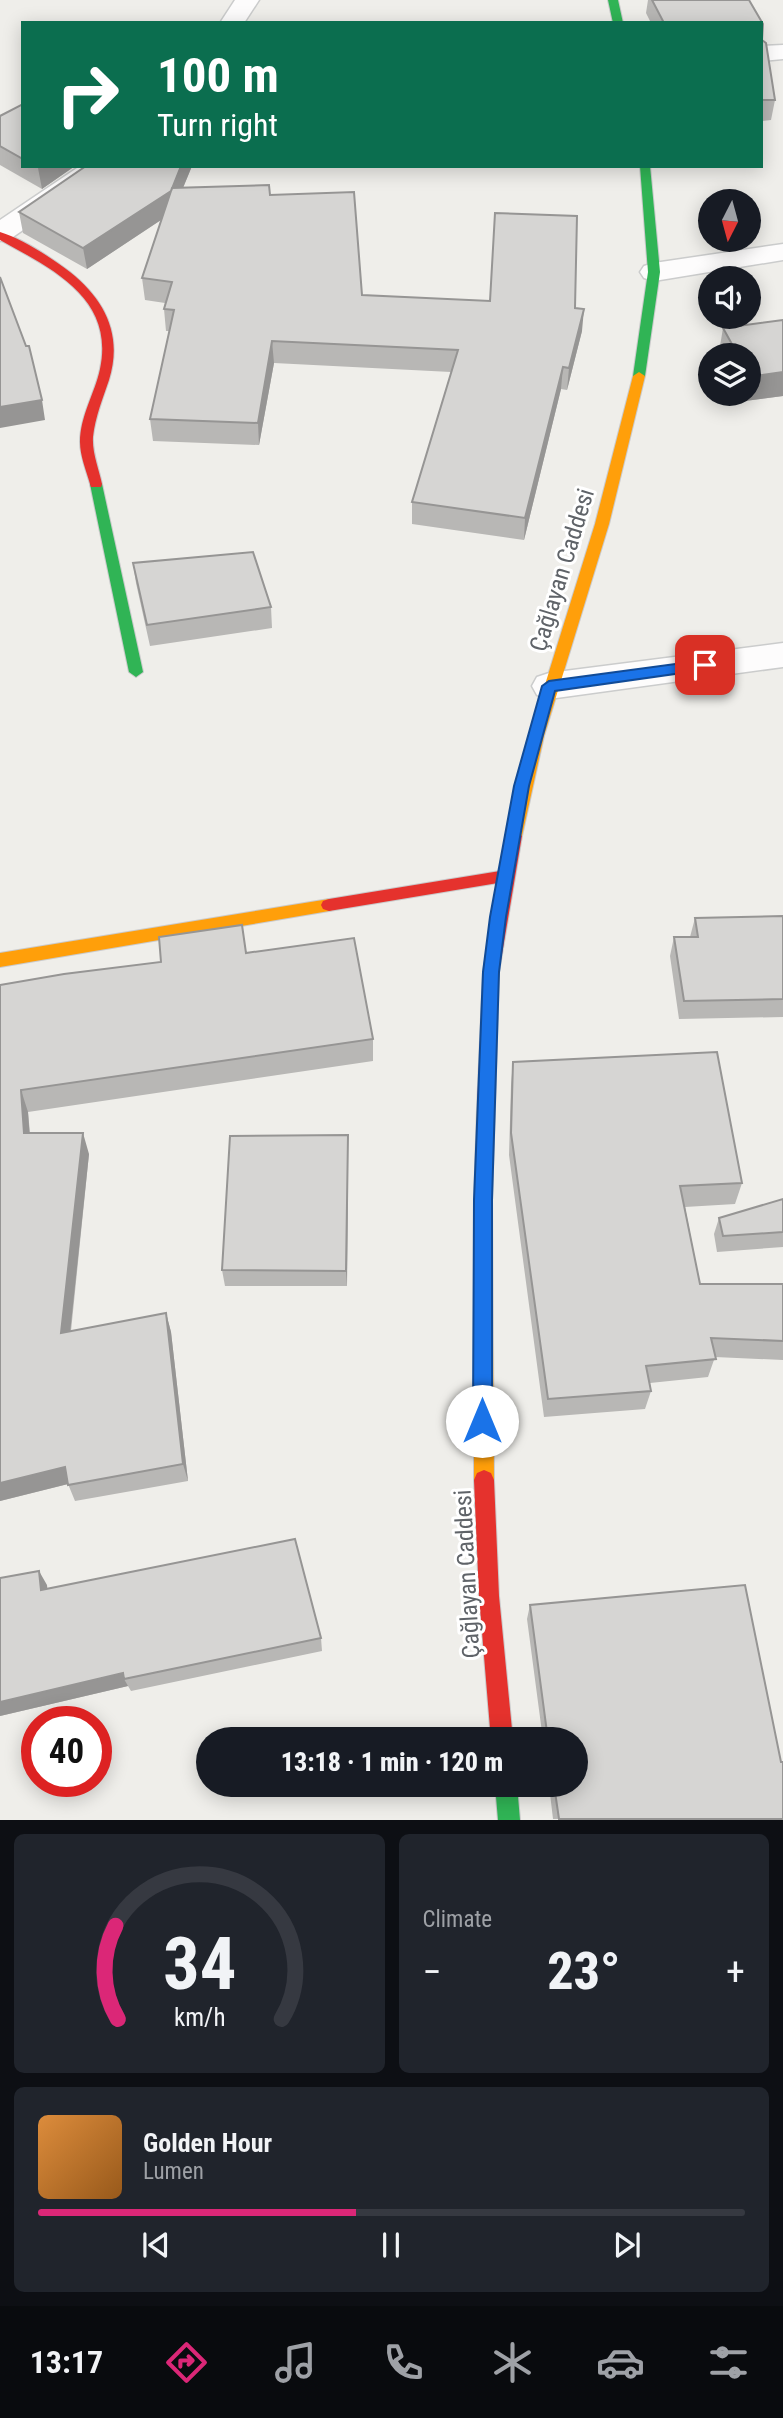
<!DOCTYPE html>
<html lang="en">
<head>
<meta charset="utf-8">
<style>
	body { margin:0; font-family:"Roboto Condensed",sans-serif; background:#20242c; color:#f1f3f6; height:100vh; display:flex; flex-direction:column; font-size:26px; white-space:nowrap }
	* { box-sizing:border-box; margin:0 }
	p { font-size:23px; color:#9ea1a6 }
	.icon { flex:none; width:38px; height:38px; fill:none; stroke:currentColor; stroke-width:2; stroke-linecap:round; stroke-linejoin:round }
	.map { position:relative; height:1820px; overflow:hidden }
	.details { display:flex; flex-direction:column; gap:14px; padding:14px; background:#0d0f14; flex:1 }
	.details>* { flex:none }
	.guide { position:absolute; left:21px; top:21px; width:742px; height:147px; border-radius:0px; box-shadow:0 4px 18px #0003; background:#0b6e4f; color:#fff; overflow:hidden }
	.needle { width:46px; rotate:186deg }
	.buttons { position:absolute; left:698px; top:189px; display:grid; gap:14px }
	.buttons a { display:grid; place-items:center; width:63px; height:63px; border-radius:50%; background:#171b24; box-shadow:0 4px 18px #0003; font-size:35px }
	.speed { position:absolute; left:21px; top:1706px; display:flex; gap:14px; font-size:35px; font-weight:700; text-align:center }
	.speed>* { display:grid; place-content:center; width:91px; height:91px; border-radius:50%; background:#171b24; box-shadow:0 4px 18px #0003; line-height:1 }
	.speed .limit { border:10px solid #d22; background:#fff; color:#111 }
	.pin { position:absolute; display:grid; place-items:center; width:60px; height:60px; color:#fff; margin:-30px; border-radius:14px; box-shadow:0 4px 10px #0006 }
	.me { position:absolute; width:77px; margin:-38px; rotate:0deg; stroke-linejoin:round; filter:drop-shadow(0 0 5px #0008) }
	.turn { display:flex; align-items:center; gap:24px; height:147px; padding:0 21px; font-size:32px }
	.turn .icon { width:91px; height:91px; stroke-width:2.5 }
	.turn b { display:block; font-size:49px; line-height:60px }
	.big { font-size:52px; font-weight:800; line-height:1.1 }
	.details .tile { flex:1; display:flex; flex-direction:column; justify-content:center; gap:10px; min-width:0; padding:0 24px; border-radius:10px; background:#20242c }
	.details .dial { align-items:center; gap:0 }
	.dial svg { height:182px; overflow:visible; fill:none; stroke:#363941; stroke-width:7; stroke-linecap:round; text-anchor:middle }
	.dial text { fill:#f1f3f6; stroke:none }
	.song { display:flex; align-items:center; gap:21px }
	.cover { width:84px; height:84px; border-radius:10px; background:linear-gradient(135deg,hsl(30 70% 55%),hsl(30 70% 35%)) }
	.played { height:7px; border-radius:4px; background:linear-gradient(90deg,#db2777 45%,#363941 45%) }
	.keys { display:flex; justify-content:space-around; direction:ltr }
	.heat { display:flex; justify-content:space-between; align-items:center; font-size:38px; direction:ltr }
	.details .tiles { flex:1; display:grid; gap:14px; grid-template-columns:1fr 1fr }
	.tile:last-child { grid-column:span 2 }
	.trip { position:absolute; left:196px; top:1727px; width:392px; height:70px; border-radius:35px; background:#171b24; box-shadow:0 4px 18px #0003; font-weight:800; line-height:70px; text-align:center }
	.tab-bar { display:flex; height:112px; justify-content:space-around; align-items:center; background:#090b0e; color:#9ea1a6 }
	.tab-bar .icon { width:49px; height:49px }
	.tab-bar .current { color:#db2777 }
	.tab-bar b { font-size:32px; color:#f1f3f6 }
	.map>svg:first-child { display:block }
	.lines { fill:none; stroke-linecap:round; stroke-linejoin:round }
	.street-casing { stroke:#cbcccc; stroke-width:3 }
	.fast-casing { stroke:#cacacb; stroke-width:2 }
	.slow-casing { stroke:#cacacb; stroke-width:2 }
	.jam-casing { stroke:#cacacb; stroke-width:2 }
	.street { fill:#fdfcfc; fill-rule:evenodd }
	.fast { fill:#30b455; fill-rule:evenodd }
	.slow { fill:#ff9f0a; fill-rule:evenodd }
	.jam { fill:#e5322d; fill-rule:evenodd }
	.wall { fill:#b8b7b5 }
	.shaded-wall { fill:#969594 }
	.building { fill:#d6d5d3; stroke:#969594; stroke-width:2 }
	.route { fill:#1a73e8; stroke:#114b97; stroke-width:2 }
	.labels { text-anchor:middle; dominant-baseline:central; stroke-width:6; stroke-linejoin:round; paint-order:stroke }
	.street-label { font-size:24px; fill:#5f6368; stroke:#fff }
</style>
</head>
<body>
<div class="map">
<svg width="783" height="1820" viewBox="0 0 783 1820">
	<rect width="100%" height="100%" fill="#efeeea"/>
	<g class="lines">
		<defs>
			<path id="street" d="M 235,0 L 259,0 L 244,23 L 220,23 Z
				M 783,45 L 783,59 L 761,61 L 761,46 Z
				M 80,166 L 111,166 L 107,172 L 10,239 L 0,241 L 0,220 Z
				M 783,244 L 783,260 L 654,281 L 644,278 L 640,272 L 644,266 L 654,263 Z
				M 783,643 L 783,667 L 549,699 L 537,695 L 532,686 L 537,677 L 549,673 Z"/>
			<path id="fast" d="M 608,0 L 618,0 L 623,23 L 613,23 Z
				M 640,166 L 650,166 L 660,272 L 645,376 L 639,380 L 633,376 L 648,272 Z
				M 96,480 L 102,484 L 143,672 L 136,677 L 129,672 L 90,484 Z
				M 495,1785 L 517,1785 L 520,1820 L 498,1820 Z"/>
			<path id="slow" d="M 639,372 L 645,376 L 609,524 L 544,736 L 522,836 L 514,842 L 506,836 L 529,736 L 595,524 L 633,376 Z
				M 329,899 L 335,901 L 337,905 L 335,909 L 329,911 L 0,967 L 0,953 Z
				M 486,1101 L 492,1103 L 495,1108 L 492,1200 L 494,1480 L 491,1487 L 484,1490 L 477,1487 L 474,1480 L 474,1200 L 477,1108 L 480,1103 Z"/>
			<path id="jam" d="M 0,232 C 23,239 50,257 70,272 C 105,300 123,335 109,380 C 103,398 95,417 93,437 C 92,453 99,469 102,484 L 101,487 L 91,487 L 90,484 C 86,470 80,456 80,442 C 80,416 95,393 100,369 C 115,298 52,269 0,240 Z
				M 514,830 L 522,836 L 499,972 L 495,1108 L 492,1113 L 486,1115 L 480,1113 L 477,1108 L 483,972 L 498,883 L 329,911 L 323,909 L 321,905 L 323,901 L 329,899 L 500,871 L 506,836 Z
				M 484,1470 L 491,1473 L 494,1480 L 499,1596 L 513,1740 L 491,1740 L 479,1596 L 474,1480 L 477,1473 Z"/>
		</defs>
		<use href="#street" class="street-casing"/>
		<use href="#fast" class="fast-casing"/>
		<use href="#slow" class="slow-casing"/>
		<use href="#jam" class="jam-casing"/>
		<use href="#street" class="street"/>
		<use href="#fast" class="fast"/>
		<use href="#slow" class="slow"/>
		<use href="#jam" class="jam"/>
	</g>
	<path class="wall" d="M 648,0 L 749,0 L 763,24 L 762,40 L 766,43 L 775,100 L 771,120 L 761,121 L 761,23 L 651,23 L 646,13 Z
		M 23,106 L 23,166 L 75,166 L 42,189 L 0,165 L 0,116 Z
		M 86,166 L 192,166 L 183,188 L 270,195 L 362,295 L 575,308 L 582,331 L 567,390 L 561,389 L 524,540 L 412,524 L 412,502 L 451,372 L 274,363 L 259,445 L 153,441 L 150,419 L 169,331 L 166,331 L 164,309 L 165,303 L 145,300 L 142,278 L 161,220 L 87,269 L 23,233 L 19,212 Z
		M 783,320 L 783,396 L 745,401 L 740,394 L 749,394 L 749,355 L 720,355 L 719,352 L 723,328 Z
		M 133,563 L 271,607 L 272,628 L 150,646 L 136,583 Z
		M 783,916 L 783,1017 L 679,1019 L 670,956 L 674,937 L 690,937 L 695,918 Z
		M 246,953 L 373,1039 L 373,1061 L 28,1112 L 30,1133 L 89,1154 L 71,1331 L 166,1313 L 171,1332 L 188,1481 L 75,1501 L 68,1484 L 0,1501 L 0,985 Z
		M 513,1062 L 742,1183 L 735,1204 L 685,1207 L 700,1284 L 783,1284 L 783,1360 L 715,1357 L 708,1377 L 650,1383 L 651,1391 L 645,1409 L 544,1417 L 509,1155 L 511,1085 Z
		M 348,1135 L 347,1286 L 225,1286 L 222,1270 Z
		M 783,1199 L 783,1247 L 717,1252 L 714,1234 L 719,1218 Z
		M 47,1585 L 47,1589 L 321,1638 L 322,1651 L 131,1691 L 128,1686 L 0,1716 Z
		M 530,1605 L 781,1762 L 783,1819 L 553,1819 L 549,1785 L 576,1785 L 576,1740 L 543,1740 L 527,1619 Z"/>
	<path class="shaded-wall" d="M 40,166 L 75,166 L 42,189 L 38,168 Z
		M 181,166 L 192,166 L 173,212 L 87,269 L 83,248 Z
		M 584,309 L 582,331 L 567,390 L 569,368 Z
		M 272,341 L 274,363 L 259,445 L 258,423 Z
		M 563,367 L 561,389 L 524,540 L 525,518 Z
		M 783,372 L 783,396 L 745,401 L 746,394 L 749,394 L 749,377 Z
		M 42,400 L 45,420 L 0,428 L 0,407 Z
		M 21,1090 L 28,1112 L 31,1154 L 24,1133 Z
		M 83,1133 L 89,1154 L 68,1352 L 61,1333 Z
		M 348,1135 L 348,1152 L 347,1286 L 346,1271 Z
		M 166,1313 L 171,1332 L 188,1481 L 183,1464 Z
		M 65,1467 L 72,1483 L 0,1501 L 0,1483 Z
		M 39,1571 L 47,1585 L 49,1604 L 41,1590 Z
		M 123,1673 L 124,1679 L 128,1686 L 0,1716 L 0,1702 Z"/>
	<path class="building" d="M 652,0 L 749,0 L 763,24 L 762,40 L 766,43 L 775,100 L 761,100 L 761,23 L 664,23 Z
		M 21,105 L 23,106 L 23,159 L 0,146 L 0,116 Z
		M 86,166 L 181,166 L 171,191 L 83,248 L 19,212 Z
		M 269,185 L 270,195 L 354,192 L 362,295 L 490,301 L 495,213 L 577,216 L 575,308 L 584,309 L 569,368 L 563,367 L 525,518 L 412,502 L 458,350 L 272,341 L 258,423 L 150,419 L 174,310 L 164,309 L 172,282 L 142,278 L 172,188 Z
		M 0,277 L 26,346 L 29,346 L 42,400 L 0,407 Z
		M 783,320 L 783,372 L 749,377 L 749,355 L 738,355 L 723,328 Z
		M 253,552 L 271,607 L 147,625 L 133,563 Z
		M 783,916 L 783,999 L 684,1001 L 674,937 L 698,937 L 695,918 Z
		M 242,925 L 246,953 L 354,938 L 373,1039 L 21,1090 L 24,1133 L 83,1133 L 61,1333 L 166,1313 L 183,1464 L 68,1485 L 65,1467 L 0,1483 L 0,985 L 64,974 L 161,962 L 159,937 Z
		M 717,1052 L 742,1183 L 680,1186 L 700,1284 L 783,1284 L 783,1341 L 711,1338 L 716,1359 L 646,1366 L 651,1391 L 548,1399 L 511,1133 L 513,1062 Z
		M 348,1135 L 346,1271 L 222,1270 L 230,1136 Z
		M 783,1199 L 783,1232 L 723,1236 L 719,1218 Z
		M 295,1539 L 321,1638 L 124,1679 L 123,1673 L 0,1702 L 0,1578 L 39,1571 L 41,1590 Z
		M 745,1585 L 781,1762 L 783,1762 L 783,1819 L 559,1819 L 554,1785 L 576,1785 L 576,1740 L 548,1740 L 530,1605 Z"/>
	<path class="route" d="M 705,660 L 712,665 L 710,669 L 555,691 L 529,786 L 506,917 L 499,972 L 492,1200 L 492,1421 L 489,1428 L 482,1430 L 475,1428 L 473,1421 L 474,1200 L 483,972 L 490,917 L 514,786 L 542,686 L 549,681 Z"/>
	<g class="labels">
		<g class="street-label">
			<text transform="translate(562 570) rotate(-73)">Çağlayan Caddesi</text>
			<text transform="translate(467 1574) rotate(-93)">Çağlayan Caddesi</text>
		</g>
	</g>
</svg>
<div class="buttons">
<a><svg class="needle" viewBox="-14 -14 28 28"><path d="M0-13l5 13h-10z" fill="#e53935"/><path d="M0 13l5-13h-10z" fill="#9ea1a6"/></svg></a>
<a><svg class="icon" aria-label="sound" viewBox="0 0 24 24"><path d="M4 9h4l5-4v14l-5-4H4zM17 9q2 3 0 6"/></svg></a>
<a><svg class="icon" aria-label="layers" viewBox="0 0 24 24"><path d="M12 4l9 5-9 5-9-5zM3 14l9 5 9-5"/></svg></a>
</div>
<div class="speed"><div class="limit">40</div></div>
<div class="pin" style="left:705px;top:665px;background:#d93025"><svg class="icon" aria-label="arrive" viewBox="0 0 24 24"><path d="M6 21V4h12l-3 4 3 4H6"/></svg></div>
<svg class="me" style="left:482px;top:1421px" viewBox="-20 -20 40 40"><circle r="19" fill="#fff"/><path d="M0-13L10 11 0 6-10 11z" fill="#1a73e8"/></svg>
<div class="trip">13:18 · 1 min · 120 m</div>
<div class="guide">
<div class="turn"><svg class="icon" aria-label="right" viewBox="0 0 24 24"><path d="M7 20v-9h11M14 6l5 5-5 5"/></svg><div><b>100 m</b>Turn right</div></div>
</div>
</div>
<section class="details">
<div class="tiles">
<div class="tile dial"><svg viewBox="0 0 100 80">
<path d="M14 69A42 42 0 1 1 86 69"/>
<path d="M14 69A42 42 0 0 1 13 28" stroke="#db2777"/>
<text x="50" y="56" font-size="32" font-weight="700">34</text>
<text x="50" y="72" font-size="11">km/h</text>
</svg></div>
<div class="tile"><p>Climate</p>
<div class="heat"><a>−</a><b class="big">23°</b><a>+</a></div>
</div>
<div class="tile">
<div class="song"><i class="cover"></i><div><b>Golden Hour</b><p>Lumen</p></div></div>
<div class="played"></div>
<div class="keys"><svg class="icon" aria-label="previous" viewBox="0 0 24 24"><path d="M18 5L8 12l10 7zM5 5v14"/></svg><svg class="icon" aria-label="pause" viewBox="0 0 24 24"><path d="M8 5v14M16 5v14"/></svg><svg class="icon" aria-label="next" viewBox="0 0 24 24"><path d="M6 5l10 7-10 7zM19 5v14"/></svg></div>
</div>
</div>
</section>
<nav class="tab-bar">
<b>13:17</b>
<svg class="icon current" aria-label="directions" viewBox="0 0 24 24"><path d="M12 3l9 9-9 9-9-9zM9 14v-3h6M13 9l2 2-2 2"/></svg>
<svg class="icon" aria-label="music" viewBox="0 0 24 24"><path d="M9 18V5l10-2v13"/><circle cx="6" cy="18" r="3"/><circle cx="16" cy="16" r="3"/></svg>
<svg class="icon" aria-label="phone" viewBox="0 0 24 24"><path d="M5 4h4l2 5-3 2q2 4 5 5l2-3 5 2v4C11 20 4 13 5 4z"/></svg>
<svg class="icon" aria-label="climate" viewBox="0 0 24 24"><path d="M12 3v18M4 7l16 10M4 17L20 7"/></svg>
<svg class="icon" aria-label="car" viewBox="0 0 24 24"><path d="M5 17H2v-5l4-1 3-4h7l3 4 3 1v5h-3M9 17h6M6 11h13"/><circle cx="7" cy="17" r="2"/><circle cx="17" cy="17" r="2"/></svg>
<svg class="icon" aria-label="filters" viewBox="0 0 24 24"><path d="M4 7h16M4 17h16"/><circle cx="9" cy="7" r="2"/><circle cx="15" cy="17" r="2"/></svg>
</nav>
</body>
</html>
